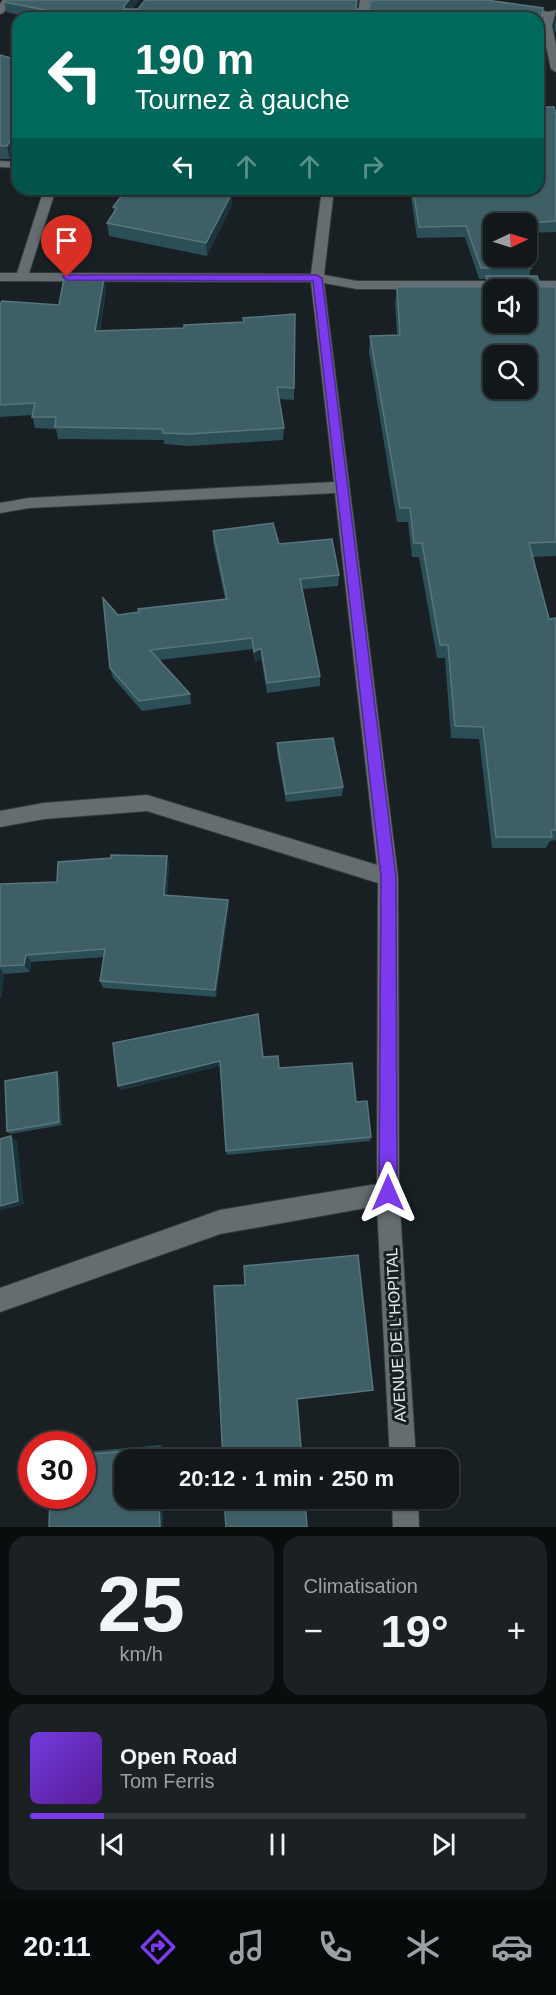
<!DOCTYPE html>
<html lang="fr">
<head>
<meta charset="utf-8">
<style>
	body { margin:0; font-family:Arial,sans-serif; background:#1b2123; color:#f1f3f6; height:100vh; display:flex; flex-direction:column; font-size:22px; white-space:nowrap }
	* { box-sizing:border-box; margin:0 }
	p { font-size:20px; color:#9ca0a2 }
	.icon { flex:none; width:33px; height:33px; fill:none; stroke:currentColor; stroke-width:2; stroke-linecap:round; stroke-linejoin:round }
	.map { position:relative; height:1527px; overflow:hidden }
	.side { display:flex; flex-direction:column; gap:9px; padding:9px; background:#0a0d0e; flex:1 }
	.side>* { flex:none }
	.guide { position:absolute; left:12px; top:12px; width:532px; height:183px; border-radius:18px; box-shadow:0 2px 4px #0004,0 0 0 2px #313739; background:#00695c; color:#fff; overflow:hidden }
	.needle { width:39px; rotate:86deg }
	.buttons { position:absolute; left:483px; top:213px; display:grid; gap:12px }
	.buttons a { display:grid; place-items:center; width:54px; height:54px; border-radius:12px; background:#12181a; box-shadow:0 2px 4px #0004,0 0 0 2px #313739; font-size:30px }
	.speed { position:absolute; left:18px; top:1431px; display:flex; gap:12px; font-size:30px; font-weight:700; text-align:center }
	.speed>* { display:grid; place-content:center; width:78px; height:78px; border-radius:50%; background:#12181a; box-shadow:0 2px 4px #0004,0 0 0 2px #313739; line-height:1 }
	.speed .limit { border:9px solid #d22; background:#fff; color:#111 }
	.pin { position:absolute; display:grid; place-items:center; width:51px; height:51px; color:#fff; margin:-62px -26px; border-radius:50% 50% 50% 0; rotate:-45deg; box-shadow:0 0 6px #0007 }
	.pin .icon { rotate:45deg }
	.me { position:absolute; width:66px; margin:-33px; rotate:0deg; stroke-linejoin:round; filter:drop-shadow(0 0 4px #0008) }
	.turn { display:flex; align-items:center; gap:21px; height:126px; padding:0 24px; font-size:27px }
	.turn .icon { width:78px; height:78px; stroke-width:2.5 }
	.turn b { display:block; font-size:42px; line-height:51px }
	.lanes { display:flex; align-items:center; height:57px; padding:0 24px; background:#0003; justify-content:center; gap:30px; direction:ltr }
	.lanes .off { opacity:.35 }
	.big { font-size:45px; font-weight:700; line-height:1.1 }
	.side .tile { flex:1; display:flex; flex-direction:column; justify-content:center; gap:9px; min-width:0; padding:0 21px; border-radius:18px; background:#1b2123 }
	.side .dial { align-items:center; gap:0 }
	.dial b { font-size:78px; line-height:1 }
	.song { display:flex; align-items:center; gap:18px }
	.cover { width:72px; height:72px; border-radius:9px; background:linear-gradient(135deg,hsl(260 70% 55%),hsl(270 70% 35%)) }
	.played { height:6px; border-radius:3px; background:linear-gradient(90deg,#7c3aed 15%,#313739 15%) }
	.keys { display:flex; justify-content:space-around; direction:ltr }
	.heat { display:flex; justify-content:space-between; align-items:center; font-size:33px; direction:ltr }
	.side .tiles { flex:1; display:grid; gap:9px; grid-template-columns:1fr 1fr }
	.tile:last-child { grid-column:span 2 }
	.trip { position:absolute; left:114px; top:1449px; width:345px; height:60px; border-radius:18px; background:#12181a; box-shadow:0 2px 4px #0004,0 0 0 2px #313739; font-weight:700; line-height:60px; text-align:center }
	.dock { display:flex; height:96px; justify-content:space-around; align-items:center; background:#070a0a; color:#9ca0a2 }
	.dock .icon { width:42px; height:42px }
	.dock .active { color:#7c3aed }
	.dock b { font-size:27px; color:#f1f3f6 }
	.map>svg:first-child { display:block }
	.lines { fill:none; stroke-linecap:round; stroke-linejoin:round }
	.minor-casing { stroke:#363c3e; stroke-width:2 }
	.minor { fill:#646e71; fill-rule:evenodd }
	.wall { fill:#2b4e57 }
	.shaded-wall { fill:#1b343c }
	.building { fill:#3f5f67; stroke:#59757c; stroke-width:1.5; fill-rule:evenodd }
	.route { fill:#7c3aed; stroke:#51269a; stroke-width:1.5 }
	.labels { text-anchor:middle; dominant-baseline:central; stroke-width:6; stroke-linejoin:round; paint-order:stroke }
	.street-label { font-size:16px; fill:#e5ebed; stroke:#182023 }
</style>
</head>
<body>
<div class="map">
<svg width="556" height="1527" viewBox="0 0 556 1527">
	<rect width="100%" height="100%" fill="#182023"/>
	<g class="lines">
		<defs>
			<path id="minor" d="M 3,0 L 13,0 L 3,13 L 0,14 L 0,4 Z
				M 360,0 L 370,0 L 367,18 L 357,18 Z
				M 518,7 L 549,12 L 556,10 L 552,26 L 556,45 L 556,72 L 551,69 L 542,26 L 544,17 L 515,12 L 515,8 Z
				M 0,161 L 18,162 L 18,168 L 0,167 Z
				M 44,189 L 56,189 L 29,273 L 311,274 L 322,189 L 334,189 L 324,275 L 357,281 L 556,281 L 556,289 L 357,289 L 324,283 L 398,877 L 399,1193 L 416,1460 L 390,1460 L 377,1206 L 220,1234 L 0,1312 L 0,1288 L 220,1210 L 377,1184 L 378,883 L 147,811 L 44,819 L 0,827 L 0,811 L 44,803 L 147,795 L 377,865 L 335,493 L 29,508 L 0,513 L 0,503 L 29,498 L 334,482 L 311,282 L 0,281 L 0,273 L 17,273 Z
				M 392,1498 L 418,1498 L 419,1527 L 393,1527 Z"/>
		</defs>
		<use href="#minor" class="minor-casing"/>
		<use href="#minor" class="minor"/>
	</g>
	<path class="wall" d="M 139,0 L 132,9 L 357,9 L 542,16 L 545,28 L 542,39 L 538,39 L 538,18 L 34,18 L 6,12 L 4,2 Z
		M 556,18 L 556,34 L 554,26 Z
		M 0,55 L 18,60 L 18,146 L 10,159 L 0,159 Z
		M 556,115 L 556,232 L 526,233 L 526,224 L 494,224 L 531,268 L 529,276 L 541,287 L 556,287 L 556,556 L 532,557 L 549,619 L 556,618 L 556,840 L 550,841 L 546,848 L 492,848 L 479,739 L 451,738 L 445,658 L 437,658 L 419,557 L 412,557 L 408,522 L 397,522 L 369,352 L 370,336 L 397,335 L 395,302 L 397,287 L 484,287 L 486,279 L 479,279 L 465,237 L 417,238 L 410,189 L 538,189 Z
		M 232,205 L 207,256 L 109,236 L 107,223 L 114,213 L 113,207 Z
		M 104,278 L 106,290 L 100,331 L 184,328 L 243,322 L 243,318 L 295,314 L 294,400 L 279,399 L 284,428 L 283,440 L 190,446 L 164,444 L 164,440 L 58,439 L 56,429 L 35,428 L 32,415 L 0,417 L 0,305 L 59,305 Z
		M 213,531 L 279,544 L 339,575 L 338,586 L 302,589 L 320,676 L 320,686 L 267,693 L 261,658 L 255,663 L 253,649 L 159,660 L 190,694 L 191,704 L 142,711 L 113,678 L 110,668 L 118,615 L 225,599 L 213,542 Z
		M 277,743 L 343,787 L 342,796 L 286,802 L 277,752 Z
		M 167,856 L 169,865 L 167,895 L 228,900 L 229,908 L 216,997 L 103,988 L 100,981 L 104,957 L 31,962 L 30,972 L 4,974 L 1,998 L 0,998 L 0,884 L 57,882 Z
		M 263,1057 L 279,1068 L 356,1102 L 371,1137 L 370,1141 L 227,1155 L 226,1151 L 220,1066 L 121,1090 L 118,1086 Z
		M 59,1075 L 62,1125 L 10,1134 L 7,1131 Z
		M 162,1445 L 162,1460 L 124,1460 L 82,1496 L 82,1452 Z"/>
	<path class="shaded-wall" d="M 129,0 L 139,0 L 125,17 L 124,6 Z
		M 18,128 L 18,146 L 10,159 L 7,146 Z
		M 232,193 L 232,205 L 207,256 L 206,243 Z
		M 104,278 L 106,290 L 98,343 L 95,331 Z
		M 261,648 L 261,658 L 255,663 L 254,652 Z
		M 167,856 L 169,865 L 166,903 L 164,895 Z
		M 228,900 L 229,908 L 216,997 L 215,990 Z
		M 26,955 L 31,962 L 30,972 L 24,965 Z
		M 0,968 L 4,974 L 1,998 L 0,996 Z
		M 220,1061 L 221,1066 L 121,1090 L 118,1086 Z
		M 57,1072 L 59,1075 L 62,1125 L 59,1122 Z
		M 11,1136 L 17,1141 L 24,1204 L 0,1211 Z
		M 162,1445 L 162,1460 L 159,1460 L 159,1448 Z
		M 159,1498 L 163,1498 L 163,1527 L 160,1527 Z"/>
	<path class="building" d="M 6,0 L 129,0 L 124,6 L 124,9 L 138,9 L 145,0 L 357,0 L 356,9 L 369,9 L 371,0 L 486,0 L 543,8 L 542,16 L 545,28 L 538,28 L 538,18 L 86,18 L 4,2 Z
		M 0,55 L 18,60 L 18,128 L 7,146 L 0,146 Z
		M 538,107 L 554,107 L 556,115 L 556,221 L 513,224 L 494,224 L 494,256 L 526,256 L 531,268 L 481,268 L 466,226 L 419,227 L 413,189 L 538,189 Z
		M 127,189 L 215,189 L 232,193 L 206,243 L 107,223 L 117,208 L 113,207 Z
		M 486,276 L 537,276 L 541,287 L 556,287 L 556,542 L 529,543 L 549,619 L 556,618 L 556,830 L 551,830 L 552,837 L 496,837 L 483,727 L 455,726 L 448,645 L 440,645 L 422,543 L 414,543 L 410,508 L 400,508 L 370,336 L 400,335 L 397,287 L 490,287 ZM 494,290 L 526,290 L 526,322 L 494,322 ZM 494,356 L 526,356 L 526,388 L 494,388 Z
		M 64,278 L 104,278 L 95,331 L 184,328 L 184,325 L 244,322 L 243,318 L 295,314 L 294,388 L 277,387 L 284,428 L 189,434 L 163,433 L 163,429 L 55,427 L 56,417 L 32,417 L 35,403 L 0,405 L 0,305 L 2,301 L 59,305 Z
		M 273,523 L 279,544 L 332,539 L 339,575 L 300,579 L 320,676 L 267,683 L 261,648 L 254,652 L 252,638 L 150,650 L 190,694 L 139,701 L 110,668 L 103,598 L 118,615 L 139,612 L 138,609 L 227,599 L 213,531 Z
		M 333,738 L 343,787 L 286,794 L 277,743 Z
		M 111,855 L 167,856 L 164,895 L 228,900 L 215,990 L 100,981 L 105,949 L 26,955 L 24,965 L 0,966 L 0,884 L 57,882 L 58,862 L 111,858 Z
		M 258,1014 L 263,1057 L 278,1056 L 279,1068 L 352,1063 L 356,1102 L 367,1101 L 371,1137 L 226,1151 L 220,1061 L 118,1086 L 113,1043 Z
		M 57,1072 L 59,1122 L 7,1131 L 5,1081 Z
		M 11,1136 L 18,1201 L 0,1206 L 0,1139 Z
		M 358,1255 L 373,1390 L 297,1399 L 302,1460 L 223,1460 L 214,1286 L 245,1285 L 244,1266 Z
		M 159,1448 L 159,1460 L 124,1460 L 124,1498 L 159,1498 L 160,1527 L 49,1527 L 50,1496 L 82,1496 L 82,1455 Z
		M 224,1498 L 305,1498 L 307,1527 L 226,1527 Z"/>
	<path class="route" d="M 64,275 L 317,275 L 322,278 L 396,877 L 397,1193 L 394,1199 L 388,1202 L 382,1199 L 379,1193 L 381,877 L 313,281 L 67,280 L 63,277 Z"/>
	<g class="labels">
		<g class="street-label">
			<text transform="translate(396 1335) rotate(-93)">AVENUE DE L'HOPITAL</text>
		</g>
	</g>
</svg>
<div class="buttons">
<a><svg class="needle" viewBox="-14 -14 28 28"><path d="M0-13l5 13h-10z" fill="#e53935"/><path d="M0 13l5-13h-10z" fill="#9ca0a2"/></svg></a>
<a><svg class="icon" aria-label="sound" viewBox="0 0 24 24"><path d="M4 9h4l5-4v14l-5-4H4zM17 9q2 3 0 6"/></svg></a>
<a><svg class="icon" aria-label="search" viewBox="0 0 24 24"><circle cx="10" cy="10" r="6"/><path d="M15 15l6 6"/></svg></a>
</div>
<div class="speed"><div class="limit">30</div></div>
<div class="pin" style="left:67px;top:277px;background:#d93025"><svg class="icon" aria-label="arrive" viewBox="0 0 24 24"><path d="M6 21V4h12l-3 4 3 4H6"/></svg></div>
<svg class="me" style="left:388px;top:1193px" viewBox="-20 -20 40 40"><path d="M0-17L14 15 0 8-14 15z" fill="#7c3aed" stroke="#fff" stroke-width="4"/></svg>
<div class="trip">20:12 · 1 min · 250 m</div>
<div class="guide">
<div class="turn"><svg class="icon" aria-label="left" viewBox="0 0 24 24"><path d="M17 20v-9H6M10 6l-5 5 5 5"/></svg><div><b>190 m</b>Tournez à gauche</div></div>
<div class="lanes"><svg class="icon" aria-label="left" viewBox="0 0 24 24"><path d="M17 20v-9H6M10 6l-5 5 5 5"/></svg><svg class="icon off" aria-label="ahead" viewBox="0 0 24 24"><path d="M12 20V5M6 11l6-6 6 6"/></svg><svg class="icon off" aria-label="ahead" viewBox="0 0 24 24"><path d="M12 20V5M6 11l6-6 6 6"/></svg><svg class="icon off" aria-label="right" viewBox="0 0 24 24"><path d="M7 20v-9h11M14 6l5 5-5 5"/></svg></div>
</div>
</div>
<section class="side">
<div class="tiles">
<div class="tile dial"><b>25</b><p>km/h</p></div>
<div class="tile"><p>Climatisation</p>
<div class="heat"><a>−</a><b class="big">19°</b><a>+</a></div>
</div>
<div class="tile">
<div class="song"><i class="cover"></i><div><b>Open Road</b><p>Tom Ferris</p></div></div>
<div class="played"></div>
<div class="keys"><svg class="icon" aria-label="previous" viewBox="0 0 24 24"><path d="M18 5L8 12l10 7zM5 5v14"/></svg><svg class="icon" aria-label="pause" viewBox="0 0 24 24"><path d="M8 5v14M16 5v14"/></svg><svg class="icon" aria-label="next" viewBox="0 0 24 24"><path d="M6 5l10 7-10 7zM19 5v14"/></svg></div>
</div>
</div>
</section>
<nav class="dock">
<b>20:11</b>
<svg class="icon active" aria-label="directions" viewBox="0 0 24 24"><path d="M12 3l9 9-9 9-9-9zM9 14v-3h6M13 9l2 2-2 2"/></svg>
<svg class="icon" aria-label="music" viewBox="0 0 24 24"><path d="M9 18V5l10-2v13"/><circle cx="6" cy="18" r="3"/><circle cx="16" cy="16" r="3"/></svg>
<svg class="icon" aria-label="phone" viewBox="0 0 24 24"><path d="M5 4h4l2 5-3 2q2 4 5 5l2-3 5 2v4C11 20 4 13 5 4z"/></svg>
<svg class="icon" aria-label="climate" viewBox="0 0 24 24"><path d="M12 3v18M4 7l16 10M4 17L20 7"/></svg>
<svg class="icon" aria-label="car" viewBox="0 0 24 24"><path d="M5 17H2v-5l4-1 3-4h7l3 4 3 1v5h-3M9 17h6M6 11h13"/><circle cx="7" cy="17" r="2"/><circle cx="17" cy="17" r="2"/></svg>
</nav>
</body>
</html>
